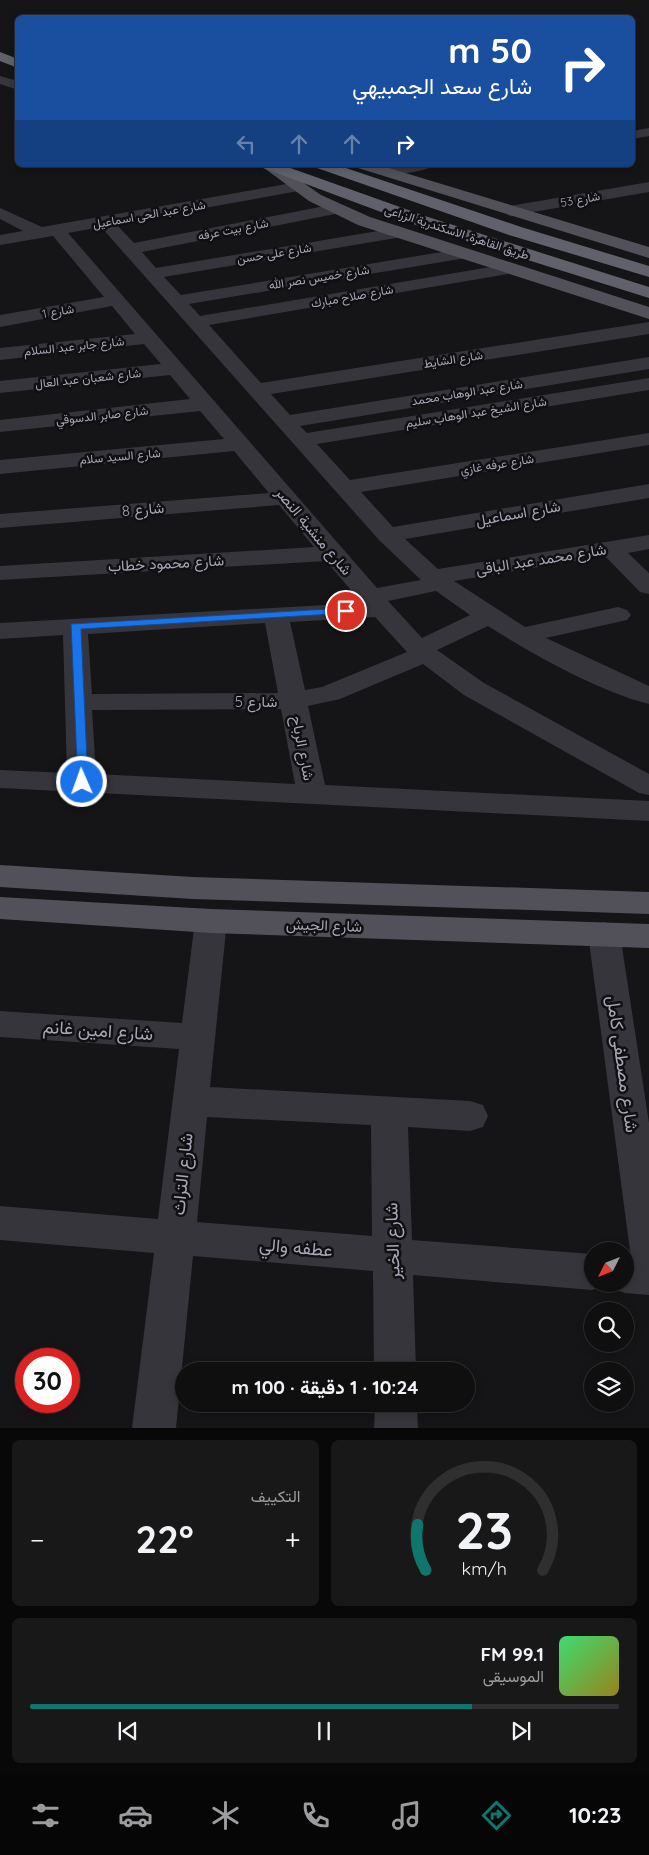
<!DOCTYPE html>
<html lang="ar">
<head>
<meta charset="utf-8">
<style>
	body { margin:0; font-family:Quicksand,Vazirmatn,sans-serif; background:#191819; color:#f1f3f6; direction:rtl; height:100vh; display:flex; flex-direction:column; font-size:19px; white-space:nowrap }
	* { box-sizing:border-box; margin:0 }
	p { font-size:16px; color:#9c9c9f }
	.icon { flex:none; width:28px; height:28px; fill:none; stroke:currentColor; stroke-width:2; stroke-linecap:round; stroke-linejoin:round }
	.map { position:relative; height:1428px; overflow:hidden; direction:ltr }
	.side { display:flex; flex-direction:column; gap:12px; padding:12px; background:#090809; flex:1 }
	.side>* { flex:none }
	.banner { position:absolute; left:15px; top:15px; width:620px; height:152px; border-radius:8px; box-shadow:0 2px 8px #0003,0 0 0 1px #302f30; direction:rtl; background:#1a4fa0; color:#fff; overflow:hidden }
	.needle { width:32px; rotate:228deg }
	.controls { position:absolute; left:584px; top:1242px; display:grid; gap:10px }
	.controls a { display:grid; place-items:center; width:50px; height:50px; border-radius:50%; background:#100f10; box-shadow:0 2px 8px #0003,0 0 0 1px #302f30; font-size:25px }
	.speed { position:absolute; left:15px; top:1348px; display:flex; gap:10px; font-size:25px; font-weight:700; text-align:center }
	.speed>* { display:grid; place-content:center; width:65px; height:65px; border-radius:50%; background:#100f10; box-shadow:0 2px 8px #0003,0 0 0 1px #302f30; line-height:1 }
	.speed .limit { border:8px solid #d22; background:#fff; color:#111 }
	.pin { position:absolute; display:grid; place-items:center; width:42px; height:42px; color:#fff; margin:-21px; border:2px solid #fff; border-radius:50%; box-shadow:0 1px 5px #0007 }
	.me { position:absolute; width:55px; margin:-28px; rotate:358deg; stroke-linejoin:round; filter:drop-shadow(0 0 4px #0008) }
	.turn { display:flex; align-items:center; gap:18px; height:105px; padding:0 20px; font-size:22px }
	.turn .icon { width:65px; height:65px; stroke-width:2.5 }
	.turn b { display:block; font-size:35px; line-height:42px }
	.lanes { display:flex; align-items:center; height:48px; padding:0 20px; background:#0003; justify-content:center; gap:25px; direction:ltr }
	.lanes .off { opacity:.35 }
	.big { font-size:38px; font-weight:700; line-height:1.1 }
	.side .tile { flex:1; display:flex; flex-direction:column; justify-content:center; gap:8px; min-width:0; padding:0 18px; border-radius:8px; background:#191819 }
	.side .dial { align-items:center; gap:0 }
	.dial svg { height:130px; overflow:visible; fill:none; stroke:#302f30; stroke-width:7; stroke-linecap:round; text-anchor:middle }
	.dial text { fill:#f1f3f6; stroke:none }
	.song { display:flex; align-items:center; gap:15px }
	.cover { width:60px; height:60px; border-radius:8px; background:linear-gradient(135deg,hsl(140 70% 55%),hsl(50 70% 35%)) }
	.played { height:5px; border-radius:2px; background:linear-gradient(90deg,#0f766e 75%,#302f30 75%) }
	.keys { display:flex; justify-content:space-around; direction:ltr }
	.heat { display:flex; justify-content:space-between; align-items:center; font-size:28px; direction:ltr }
	.side .tiles { flex:1; display:grid; gap:12px; grid-template-columns:1fr 1fr }
	.tile:last-child { grid-column:span 2 }
	.trip { position:absolute; left:175px; top:1362px; width:300px; height:50px; border-radius:25px; background:#100f10; box-shadow:0 2px 8px #0003,0 0 0 1px #302f30; font-weight:700; line-height:50px; text-align:center; direction:rtl }
	.menu { display:flex; height:80px; justify-content:space-around; align-items:center; background:#060606; color:#9c9c9f }
	.menu .icon { width:35px; height:35px }
	.menu .on { color:#0f766e }
	.menu b { font-size:22px; color:#f1f3f6 }
	.map>svg:first-child { display:block }
	.lines { fill:none; stroke-linecap:round; stroke-linejoin:round }
	.minor { fill:#36353b; fill-rule:evenodd }
	.major { fill:#52515a; fill-rule:evenodd }
	.highway { fill:#61616c; fill-rule:evenodd }
	.route { fill:#1a73e8; stroke:#114b97 }
	.labels { text-anchor:middle; dominant-baseline:central; stroke-width:5; stroke-linejoin:round; paint-order:stroke }
	.far-street-label { font-size:12px; fill:#a6a7b6; stroke:#100f11 }
	.street-label { font-size:15px; fill:#a6a7b6; stroke:#100f11 }
	.near-street-label { font-size:18px; fill:#a6a7b6; stroke:#100f11 }
</style>
</head>
<body>
<div class="map">
<svg width="649" height="1428" viewBox="0 0 649 1428">
	<rect width="100%" height="100%" fill="#151416"/>
	<g class="lines">
		<path class="minor" d="M 0,76 L 18,81 L 18,90 L 0,84 Z
			M 649,128 L 649,136 L 632,139 L 632,131 Z
			M 393,165 L 434,165 C 428,172 381,178 375,171 L 378,168 Z
			M 298,182 L 306,187 L 304,190 L 116,224 L 134,243 L 335,204 L 343,209 L 335,214 L 142,252 L 156,268 L 396,228 L 402,229 L 404,233 L 402,237 L 396,238 L 164,277 L 181,295 L 460,249 L 466,250 L 469,254 L 466,258 L 460,259 L 189,304 L 200,316 L 508,264 L 514,265 L 517,269 L 514,273 L 508,274 L 209,325 L 261,383 L 649,322 L 649,334 L 271,394 L 290,415 L 649,357 L 649,369 L 300,426 L 307,433 L 649,378 L 649,390 L 317,444 L 350,480 L 649,433 L 649,445 L 361,492 L 393,527 L 649,484 L 649,498 L 405,539 L 438,569 L 649,535 L 649,549 L 628,553 L 649,573 L 649,594 L 640,592 L 605,556 L 454,581 L 525,627 L 618,607 L 627,610 L 631,615 L 627,620 L 546,638 L 649,686 L 649,704 C 598,691 532,654 488,626 L 437,650 L 484,683 L 649,774 L 649,795 L 639,793 L 464,695 L 423,664 L 340,699 L 308,706 L 325,785 L 649,801 L 649,821 L 0,788 L 0,770 L 67,773 L 63,635 L 0,639 L 0,623 L 362,603 L 326,561 L 0,580 L 0,566 L 314,547 L 279,505 L 0,528 L 0,514 L 269,493 L 234,451 L 0,474 L 0,460 L 224,439 L 200,411 L 0,432 L 0,420 L 190,399 L 170,375 L 0,393 L 0,381 L 161,364 L 144,344 L 0,360 L 0,348 L 135,334 L 112,306 L 0,327 L 0,315 L 104,297 L 53,236 L 0,245 L 0,235 L 23,231 L 0,219 L 0,208 L 42,227 ZM 101,227 L 379,540 L 421,580 L 377,588 L 68,233 ZM 436,591 L 470,615 L 422,638 L 388,601 ZM 375,617 L 407,652 L 322,687 L 305,690 L 290,622 ZM 265,623 L 278,693 L 92,694 L 88,634 ZM 281,709 L 295,784 L 96,774 L 92,710 Z
			M 649,182 L 649,192 L 510,216 L 502,211 L 510,206 Z
			M 211,909 L 222,913 L 227,921 L 210,1087 L 470,1101 L 483,1105 L 488,1116 L 483,1127 L 470,1131 L 408,1127 L 412,1240 L 592,1254 L 592,1284 L 606,1285 L 592,1290 L 413,1275 L 416,1371 L 374,1371 L 373,1271 L 193,1256 L 176,1428 L 132,1428 L 154,1253 L 0,1240 L 0,1206 L 158,1219 L 179,1049 L 0,1037 L 0,1011 L 182,1023 L 195,921 L 200,913 ZM 207,1117 L 371,1125 L 372,1236 L 197,1222 Z
			M 604,922 L 615,926 L 620,934 L 649,1123 L 649,1295 L 625,1293 L 611,1288 L 609,1284 L 625,1284 L 625,1257 L 631,1258 L 588,934 L 593,926 Z
			M 375,1404 L 417,1404 L 418,1428 L 374,1428 Z"/>
		<path class="major" d="M 260,165 L 278,165 L 321,195 L 370,217 L 649,307 L 649,319 L 358,225 L 309,201 Z
			M 355,165 L 379,165 L 649,247 L 649,258 L 358,168 Z
			M 0,865 L 193,877 L 649,892 L 649,914 L 193,899 L 0,887 Z
			M 0,897 L 211,909 L 649,924 L 649,948 L 211,933 L 0,919 Z"/>
		<path class="highway" d="M 0,52 L 18,59 L 18,68 L 0,61 Z
			M 260,165 L 282,165 L 428,217 L 649,287 L 649,298 L 416,225 L 263,168 Z
			M 314,165 L 337,165 L 521,227 L 649,266 L 649,277 L 509,235 L 317,168 Z"/>
	</g>
	<path class="route" d="M 346,608 L 351,611 L 350,613 L 81,629 L 88,782 L 82,786 L 78,785 L 71,624 Z"/>
	<g class="labels">
		<g class="far-street-label">
			<text transform="translate(580 199) rotate(-10)">شارع 53</text>
			<text transform="translate(149 214) rotate(-10)">شارع عبد الحى اسماعيل</text>
			<text transform="translate(233 229) rotate(-11)">شارع بيت عرفه</text>
			<text transform="translate(457 232) rotate(18)">طريق القاهرة, الاسكندرية الزراعى</text>
			<text transform="translate(274 253) rotate(-9)">شارع على حسن</text>
			<text transform="translate(319 277) rotate(-9)">شارع خميس نصر الله</text>
			<text transform="translate(352 296) rotate(-10)">شارع صلاح مبارك</text>
			<text transform="translate(58 311) rotate(-10)">شارع 1</text>
			<text transform="translate(74 346) rotate(-6)">شارع جابر عبد السلام</text>
			<text transform="translate(453 359) rotate(-9)">شارع الشايط</text>
			<text transform="translate(88 378) rotate(-6)">شارع شعبان عبد العال</text>
			<text transform="translate(467 392) rotate(-9)">شارع عبد الوهاب محمد</text>
			<text transform="translate(476 412) rotate(-9)">شارع الشيخ عبد الوهاب سليم</text>
			<text transform="translate(102 415) rotate(-6)">شارع صابر الدسوقي</text>
			<text transform="translate(120 456) rotate(-5)">شارع السيد سلام</text>
			<text transform="translate(497 464) rotate(-9)">شارع عرفه غازي</text>
		</g>
		<g class="street-label">
			<text transform="translate(143 509) rotate(-5)">شارع 8</text>
			<text transform="translate(518 513) rotate(-10)">شارع اسماعيل</text>
			<text transform="translate(314 531) rotate(50)">شارع منشية النصر</text>
			<text transform="translate(541 559) rotate(-9)">شارع محمد عبد الباقى</text>
			<text transform="translate(166 563) rotate(-3)">شارع محمود خطاب</text>
			<text x="256" y="701">شارع 5</text>
			<text transform="translate(303 748) rotate(79)">شارع الرباح</text>
			<text transform="translate(324 925) rotate(2)">شارع الجيش</text>
		</g>
		<g class="near-street-label">
			<text transform="translate(98 1030) rotate(4)">شارع امين غانم</text>
			<text transform="translate(623 1064) rotate(82)">شارع مصطفى كامل</text>
			<text transform="translate(182 1174) rotate(-84)">شارع التراث</text>
			<text transform="translate(392 1241) rotate(-92)">شارع الخير</text>
			<text transform="translate(296 1247) rotate(5)">عطفه والي</text>
		</g>
	</g>
</svg>
<div class="controls">
<a><svg class="needle" viewBox="-14 -14 28 28"><path d="M0-13l5 13h-10z" fill="#e53935"/><path d="M0 13l5-13h-10z" fill="#9c9c9f"/></svg></a>
<a><svg class="icon" aria-label="search" viewBox="0 0 24 24"><circle cx="10" cy="10" r="6"/><path d="M15 15l6 6"/></svg></a>
<a><svg class="icon" aria-label="layers" viewBox="0 0 24 24"><path d="M12 4l9 5-9 5-9-5zM3 14l9 5 9-5"/></svg></a>
</div>
<div class="speed"><div class="limit">30</div></div>
<div class="pin" style="left:346px;top:611px;background:#d93025"><svg class="icon" aria-label="arrive" viewBox="0 0 24 24"><path d="M6 21V4h12l-3 4 3 4H6"/></svg></div>
<svg class="me" style="left:82px;top:782px" viewBox="-20 -20 40 40"><circle r="17" fill="#1a73e8" stroke="#fff" stroke-width="3"/><path d="M0-11L8 9 0 5-8 9z" fill="#fff"/></svg>
<div class="trip">10:24 · 1 دقيقة · 100 m</div>
<div class="banner">
<div class="turn"><svg class="icon" aria-label="right" viewBox="0 0 24 24"><path d="M7 20v-9h11M14 6l5 5-5 5"/></svg><div><b>50 m</b>شارع سعد الجمبيهي</div></div>
<div class="lanes"><svg class="icon off" aria-label="left" viewBox="0 0 24 24"><path d="M17 20v-9H6M10 6l-5 5 5 5"/></svg><svg class="icon off" aria-label="ahead" viewBox="0 0 24 24"><path d="M12 20V5M6 11l6-6 6 6"/></svg><svg class="icon off" aria-label="ahead" viewBox="0 0 24 24"><path d="M12 20V5M6 11l6-6 6 6"/></svg><svg class="icon" aria-label="right" viewBox="0 0 24 24"><path d="M7 20v-9h11M14 6l5 5-5 5"/></svg></div>
</div>
</div>
<section class="side">
<div class="tiles">
<div class="tile dial"><svg viewBox="0 0 100 80">
<path d="M14 69A42 42 0 1 1 86 69"/>
<path d="M14 69A42 42 0 0 1 9 41" stroke="#0f766e"/>
<text x="50" y="56" font-size="32" font-weight="700">23</text>
<text x="50" y="72" font-size="11">km/h</text>
</svg></div>
<div class="tile"><p>التكييف</p>
<div class="heat"><a>−</a><b class="big">22°</b><a>+</a></div>
</div>
<div class="tile">
<div class="song"><i class="cover"></i><div><b>99.1 FM</b><p>الموسيقى</p></div></div>
<div class="played"></div>
<div class="keys"><svg class="icon" aria-label="previous" viewBox="0 0 24 24"><path d="M18 5L8 12l10 7zM5 5v14"/></svg><svg class="icon" aria-label="pause" viewBox="0 0 24 24"><path d="M8 5v14M16 5v14"/></svg><svg class="icon" aria-label="next" viewBox="0 0 24 24"><path d="M6 5l10 7-10 7zM19 5v14"/></svg></div>
</div>
</div>
</section>
<nav class="menu">
<b>10:23</b>
<svg class="icon on" aria-label="directions" viewBox="0 0 24 24"><path d="M12 3l9 9-9 9-9-9zM9 14v-3h6M13 9l2 2-2 2"/></svg>
<svg class="icon" aria-label="music" viewBox="0 0 24 24"><path d="M9 18V5l10-2v13"/><circle cx="6" cy="18" r="3"/><circle cx="16" cy="16" r="3"/></svg>
<svg class="icon" aria-label="phone" viewBox="0 0 24 24"><path d="M5 4h4l2 5-3 2q2 4 5 5l2-3 5 2v4C11 20 4 13 5 4z"/></svg>
<svg class="icon" aria-label="climate" viewBox="0 0 24 24"><path d="M12 3v18M4 7l16 10M4 17L20 7"/></svg>
<svg class="icon" aria-label="car" viewBox="0 0 24 24"><path d="M5 17H2v-5l4-1 3-4h7l3 4 3 1v5h-3M9 17h6M6 11h13"/><circle cx="7" cy="17" r="2"/><circle cx="17" cy="17" r="2"/></svg>
<svg class="icon" aria-label="filters" viewBox="0 0 24 24"><path d="M4 7h16M4 17h16"/><circle cx="9" cy="7" r="2"/><circle cx="15" cy="17" r="2"/></svg>
</nav>
</body>
</html>
